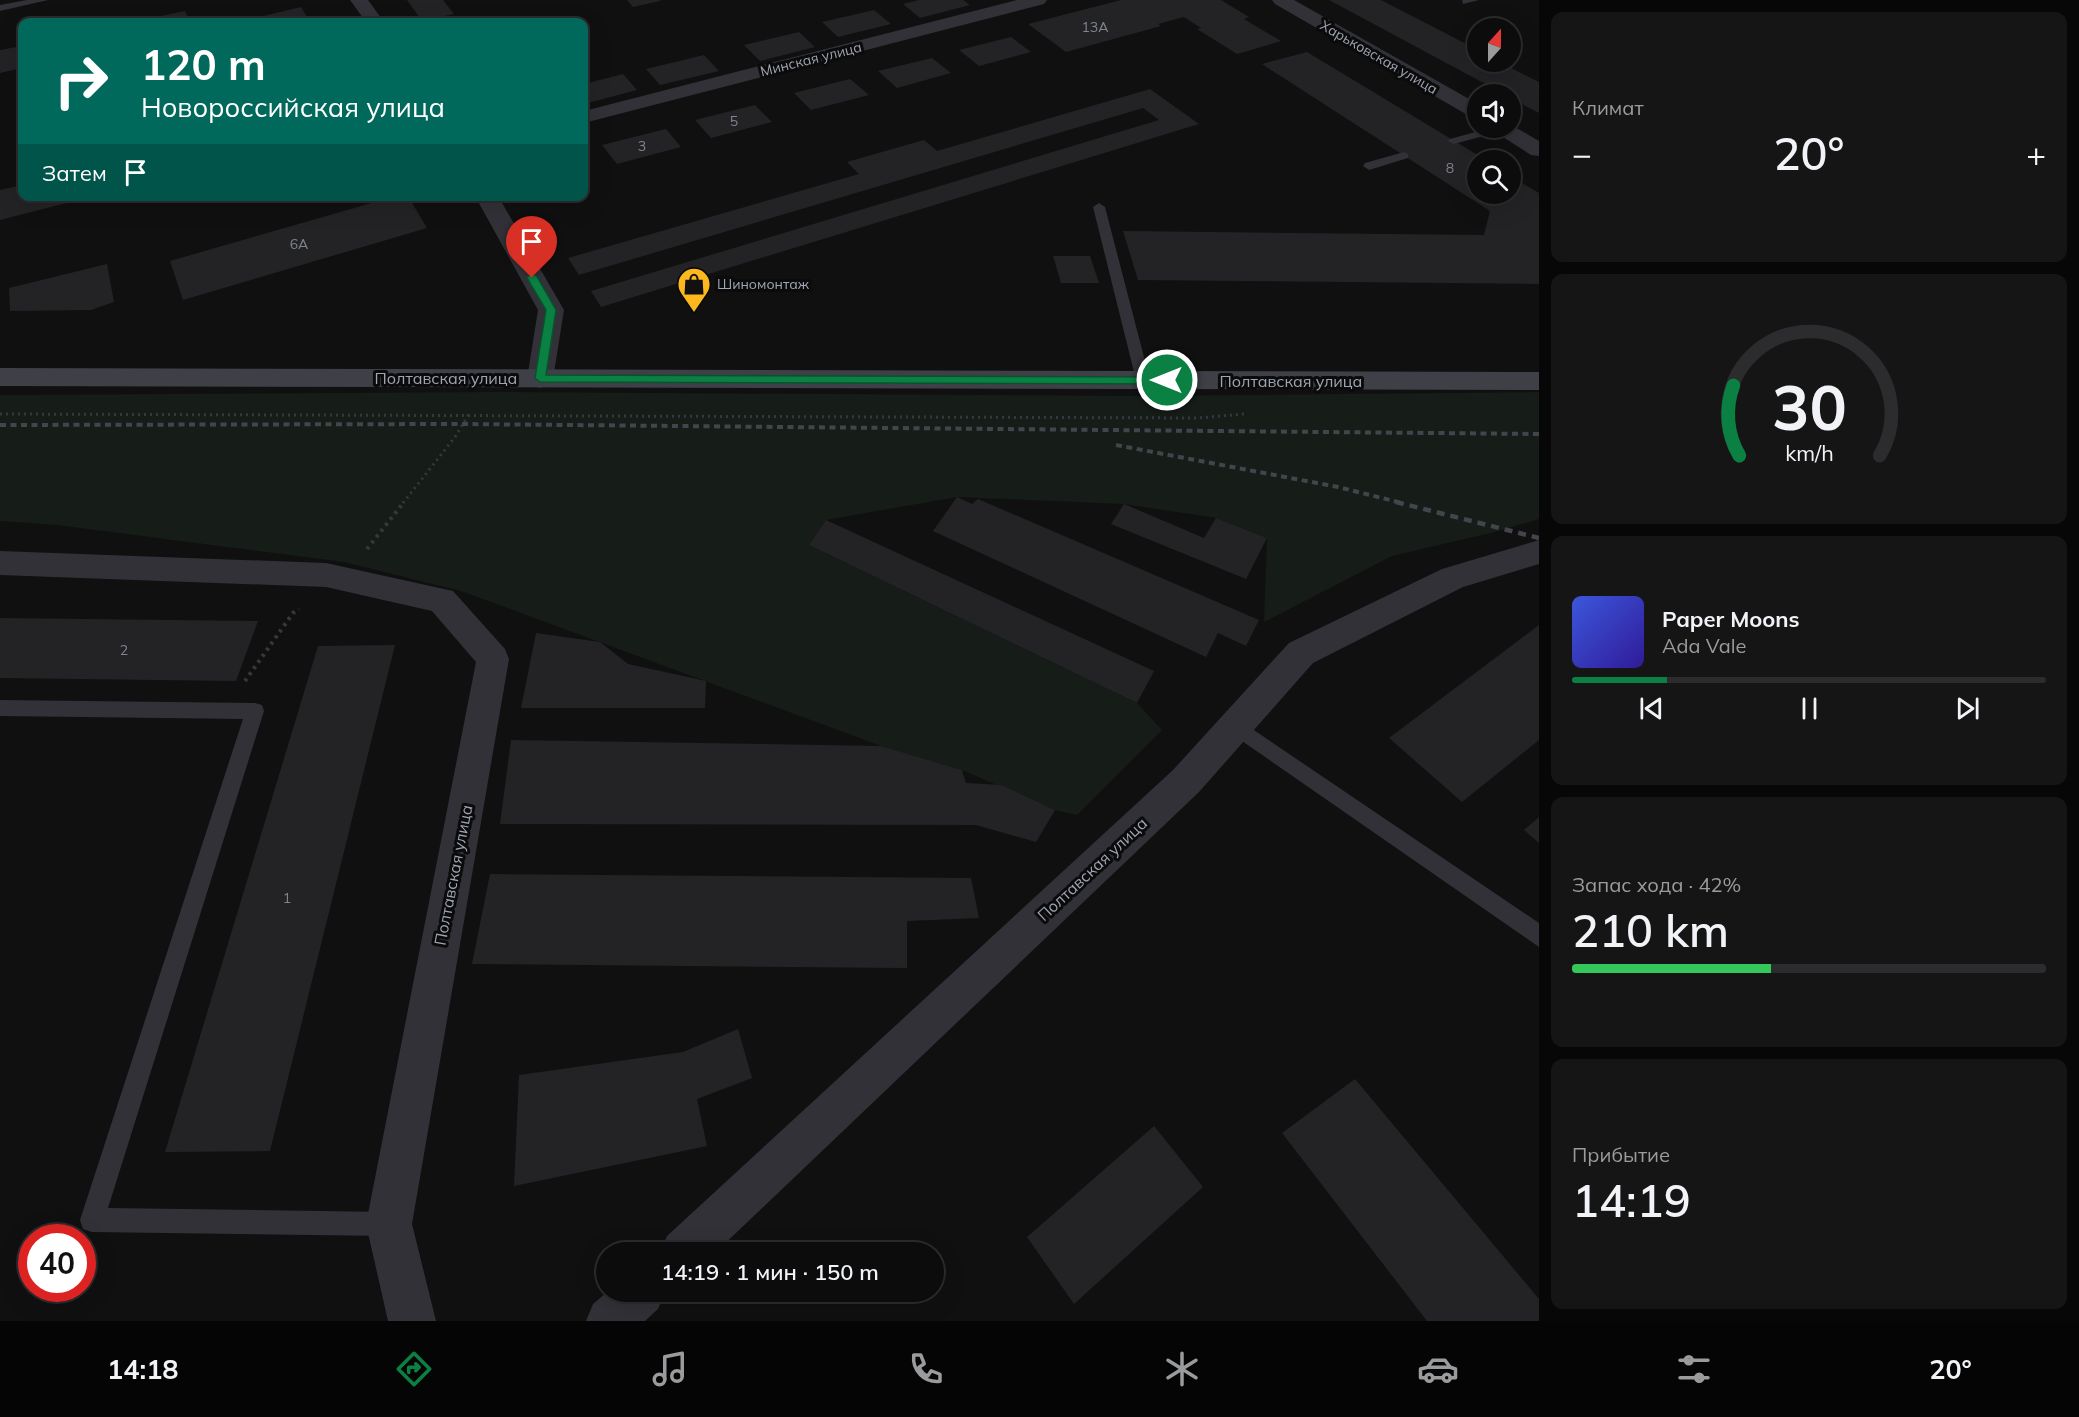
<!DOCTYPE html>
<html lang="ru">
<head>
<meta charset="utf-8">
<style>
	body { margin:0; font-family:Mulish,sans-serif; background:#151516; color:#f1f3f6; height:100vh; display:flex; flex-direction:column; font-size:22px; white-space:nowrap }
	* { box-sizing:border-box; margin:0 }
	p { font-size:20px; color:#9a9b9d }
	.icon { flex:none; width:33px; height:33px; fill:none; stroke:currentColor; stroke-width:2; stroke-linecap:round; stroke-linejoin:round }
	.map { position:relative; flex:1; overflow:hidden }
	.sheet { display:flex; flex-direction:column; gap:12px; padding:12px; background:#070707; width:540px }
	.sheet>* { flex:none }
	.banner { position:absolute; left:18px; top:18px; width:570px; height:183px; border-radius:12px; box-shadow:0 6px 24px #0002,0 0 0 2px #2c2c2e; background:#00695c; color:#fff; overflow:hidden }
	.needle { width:39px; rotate:21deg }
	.controls { position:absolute; left:1467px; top:18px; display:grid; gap:12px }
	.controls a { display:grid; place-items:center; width:54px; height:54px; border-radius:50%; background:#0c0c0d; box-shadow:0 6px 24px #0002,0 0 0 2px #2c2c2e; font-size:30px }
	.speed { position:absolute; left:18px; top:1224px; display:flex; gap:12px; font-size:30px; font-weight:700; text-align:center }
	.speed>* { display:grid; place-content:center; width:78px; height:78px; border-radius:50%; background:#0c0c0d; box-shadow:0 6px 24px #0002,0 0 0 2px #2c2c2e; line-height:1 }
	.speed .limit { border:9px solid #d22; background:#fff; color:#111 }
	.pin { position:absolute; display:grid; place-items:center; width:51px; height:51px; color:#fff; margin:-62px -26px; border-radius:50% 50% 50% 0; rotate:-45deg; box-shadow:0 0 6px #0007 }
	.pin .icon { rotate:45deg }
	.me { position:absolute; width:66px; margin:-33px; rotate:270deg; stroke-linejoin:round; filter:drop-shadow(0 0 4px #0008) }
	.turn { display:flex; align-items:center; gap:21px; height:126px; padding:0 24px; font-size:27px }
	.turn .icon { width:78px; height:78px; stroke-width:2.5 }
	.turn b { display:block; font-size:42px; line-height:51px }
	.then { display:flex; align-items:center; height:57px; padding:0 24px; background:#0003; gap:12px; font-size:22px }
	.big { font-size:45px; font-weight:600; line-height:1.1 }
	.sheet .card { flex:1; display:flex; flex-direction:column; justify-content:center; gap:9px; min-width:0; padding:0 21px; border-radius:12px; background:#151516 }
	.sheet .dial { align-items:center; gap:0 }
	.dial svg { height:156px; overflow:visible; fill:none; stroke:#2c2c2e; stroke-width:7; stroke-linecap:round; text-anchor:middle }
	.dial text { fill:#f1f3f6; stroke:none }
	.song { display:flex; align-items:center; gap:18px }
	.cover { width:72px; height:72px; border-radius:9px; background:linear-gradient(135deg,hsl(230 70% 55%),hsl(250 70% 35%)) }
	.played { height:6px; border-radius:3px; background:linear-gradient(90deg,#0b8043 20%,#2c2c2e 20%) }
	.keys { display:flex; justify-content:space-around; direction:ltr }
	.heat { display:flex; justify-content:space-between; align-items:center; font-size:33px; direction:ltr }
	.charge { height:9px; border-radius:4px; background:linear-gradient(90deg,#34c759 42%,#2c2c2e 0) }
	.trip { position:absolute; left:596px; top:1242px; width:348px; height:60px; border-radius:30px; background:#0c0c0d; box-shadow:0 6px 24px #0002,0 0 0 2px #2c2c2e; font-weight:600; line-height:60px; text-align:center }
	.menu { display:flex; height:96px; justify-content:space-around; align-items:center; background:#050505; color:#9a9b9d }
	.menu .icon { width:42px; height:42px }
	.menu .active { color:#0b8043 }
	.menu b { font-size:27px; color:#f1f3f6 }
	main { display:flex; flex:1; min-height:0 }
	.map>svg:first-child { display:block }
	.green { fill:#161c17 }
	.building { fill:#232326 }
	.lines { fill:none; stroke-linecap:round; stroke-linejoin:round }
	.path-far1 { stroke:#37383e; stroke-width:3; stroke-dasharray:2 4; stroke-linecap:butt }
	.path { stroke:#37383e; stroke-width:4; stroke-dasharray:3 4.5; stroke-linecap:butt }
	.lane { fill:#313137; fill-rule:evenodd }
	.street { fill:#313137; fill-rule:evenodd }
	.secondary { fill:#3f4047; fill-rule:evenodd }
	.rail-far1 { stroke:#44454c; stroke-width:4; stroke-dasharray:6 4.5; stroke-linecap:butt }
	.rail { stroke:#44454c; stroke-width:4.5; stroke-dasharray:8 6; stroke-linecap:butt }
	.route { fill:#0b8043; stroke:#07532c; stroke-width:1.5 }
	.labels { text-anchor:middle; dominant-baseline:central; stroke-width:6; stroke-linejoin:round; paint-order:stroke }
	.number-label { font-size:14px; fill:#80848f }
	.far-street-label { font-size:14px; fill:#a0a5b3; stroke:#0b0b0c }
	.far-poi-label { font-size:14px; fill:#a0a5b3; stroke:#0b0b0c; text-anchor:start }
	.street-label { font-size:16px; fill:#a0a5b3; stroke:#0b0b0c }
</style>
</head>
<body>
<main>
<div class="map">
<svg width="1539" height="1321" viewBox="0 0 1539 1321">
	<rect width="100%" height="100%" fill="#101011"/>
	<path class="green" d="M 493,392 L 1157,396 L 1539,392 L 1539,519 L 1495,532 L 1392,556 L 1264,622 L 1267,538 L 1216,518 L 1124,504 L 957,497 L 826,520 L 809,545 L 1137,703 L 1162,730 L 1077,815 L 1055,810 L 962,770 L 881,746 L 461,591 L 344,562 L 57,525 L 0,521 L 0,395 Z"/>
	<path class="building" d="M 407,0 L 443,0 L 454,14 L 422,21 Z
		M 627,0 L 660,0 L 660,1 L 633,7 Z
		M 919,0 L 963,0 L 970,5 L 920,18 L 903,4 Z
		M 1121,0 L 1221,0 L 1249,17 L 1244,19 L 1281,41 L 1237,54 L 1197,29 L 1201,28 L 1184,17 L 1158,24 L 1161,26 L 1066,52 L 1028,24 Z
		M 1329,0 L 1381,0 L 1478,50 L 1478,62 L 1499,62 L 1539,82 L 1539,113 L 1510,98 L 1510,94 L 1504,94 Z
		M 301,7 L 310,22 L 258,22 L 255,18 Z
		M 874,10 L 891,24 L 838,37 L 822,22 Z
		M 185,11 L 190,22 L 137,22 L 137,21 Z
		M 799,32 L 815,47 L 760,61 L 744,45 Z
		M 1011,37 L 1031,52 L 979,66 L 959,50 Z
		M 22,46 L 22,68 L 0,73 L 0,50 Z
		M 1307,52 L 1486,160 L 1478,160 L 1478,194 L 1510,194 L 1510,176 L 1539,193 L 1539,284 L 1138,280 L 1123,231 L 1484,235 L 1490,211 L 1262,64 Z
		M 704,55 L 719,71 L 660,85 L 646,69 Z
		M 932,58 L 951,73 L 897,88 L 878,71 Z
		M 623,74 L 637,90 L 584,104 L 584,84 Z
		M 850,79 L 869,95 L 811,110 L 794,93 Z
		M 1150,89 L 1199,124 L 601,307 L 591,291 L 1159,120 L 1143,108 L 579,275 L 568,258 L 859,174 L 847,162 L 924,140 L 937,151 Z
		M 755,105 L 772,122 L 711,138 L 695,120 Z
		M 666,129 L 681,147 L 617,164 L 602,145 Z
		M 22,185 L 22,196 L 90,197 L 0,220 L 0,190 Z
		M 396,196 L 408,196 L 427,228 L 183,300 L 170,261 Z
		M 1053,256 L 1090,256 L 1099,283 L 1061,283 Z
		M 107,264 L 114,302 L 91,310 L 10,311 L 9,288 Z
		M 957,497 L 972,504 L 978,499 L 1259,620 L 1246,646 L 1218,633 L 1206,657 L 933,531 Z
		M 1124,504 L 1204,538 L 1216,518 L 1267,538 L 1246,579 L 1111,524 Z
		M 826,520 L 1154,671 L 1137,703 L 809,545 Z
		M 0,618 L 258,621 L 236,681 L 0,678 Z
		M 1539,625 L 1539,740 L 1462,802 L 1389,738 Z
		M 536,633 L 600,642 L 628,664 L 706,681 L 705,708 L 521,708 Z
		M 395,645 L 270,1151 L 165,1152 L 318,646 Z
		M 511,740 L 881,746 L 962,770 L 966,783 L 1001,785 L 1055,810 L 1036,842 L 976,825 L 500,824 Z
		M 1539,817 L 1539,843 L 1524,830 Z
		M 490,874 L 971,878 L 979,918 L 907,921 L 907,968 L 472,964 Z
		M 738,1029 L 752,1078 L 697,1099 L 707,1146 L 514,1186 L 519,1075 L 683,1052 Z
		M 1355,1079 L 1539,1299 L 1539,1321 L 1427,1321 L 1282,1133 Z
		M 1154,1126 L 1203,1187 L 1074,1304 L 1027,1237 Z"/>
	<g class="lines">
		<path class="path-far1" d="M 0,414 L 1198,418 L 1244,414
			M 403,503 L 455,437 L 469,414"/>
		<path class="path" d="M 367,549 L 404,502
			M 245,681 L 293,613 L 299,609"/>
		<path class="lane" d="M 27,0 L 48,0 L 0,11 L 0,5 Z
			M 1462,0 L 1479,0 L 1463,4 Z
			M 1490,128 L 1507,128 L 1505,130 L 1454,144 L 1448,141 L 1450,139 Z
			M 1404,152 L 1408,154 L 1408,158 L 1369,170 L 1363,166 L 1365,163 Z
			M 1099,203 L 1105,207 L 1150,380 L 1143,385 L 1136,380 L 1093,207 Z
			M 0,700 L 255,703 L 262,705 L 264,711 L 108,1208 L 389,1212 L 398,1215 L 401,1224 L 398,1233 L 389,1236 L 92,1232 L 83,1229 L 80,1220 L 243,719 L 0,716 Z
			M 1236,718 L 1539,923 L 1539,947 L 1229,732 L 1227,726 L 1229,720 Z"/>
		<path class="street" d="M 350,0 L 368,0 L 384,22 L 366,22 Z
			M 1017,0 L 1047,0 L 1044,4 L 584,123 L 584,111 Z
			M 1272,0 L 1294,0 L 1478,104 L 1478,119 L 1471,117 L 1275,4 Z
			M 1510,124 L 1539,141 L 1539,156 L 1531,155 L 1495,132 L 1492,128 L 1510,128 Z
			M 475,196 L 498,196 L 564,310 L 553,379 L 549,385 L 540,388 L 531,385 L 527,379 L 538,310 Z
			M 1539,540 L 1539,564 L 1463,587 L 1313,663 L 1199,792 L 716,1252 L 660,1252 L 667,1236 L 1173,770 L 1289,643 L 1442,569 Z
			M 0,551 L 326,563 L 453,591 L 505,649 L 509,659 L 412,1224 L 436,1321 L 388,1321 L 366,1224 L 476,662 L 432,611 L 326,587 L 0,575 Z
			M 607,1292 L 665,1292 L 658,1309 L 645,1321 L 586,1321 L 593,1304 Z"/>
		<path class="secondary" d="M 0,368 L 1539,372 L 1539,390 L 0,386 Z"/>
		<path class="rail-far1" d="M 0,425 L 461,424 L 1539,434
			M 1116,445 L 1338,487 L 1402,503"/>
		<path class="rail" d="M 1396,502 L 1539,538"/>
	</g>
	<path class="route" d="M 529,275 L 536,275 L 556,310 L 546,375 L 1167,377 L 1172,380 L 1167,384 L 540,382 L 535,378 L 546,310 L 527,278 Z"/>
	<defs>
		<symbol id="shop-pin" viewBox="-11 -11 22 30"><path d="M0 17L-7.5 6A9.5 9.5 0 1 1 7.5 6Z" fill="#fcb81d" stroke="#0b0b0c"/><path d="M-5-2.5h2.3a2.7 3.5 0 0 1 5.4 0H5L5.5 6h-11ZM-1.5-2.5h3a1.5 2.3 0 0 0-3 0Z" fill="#111"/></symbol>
	</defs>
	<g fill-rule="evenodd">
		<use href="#shop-pin" x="675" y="265" width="38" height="52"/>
	</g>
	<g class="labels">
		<g class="number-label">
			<text x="1095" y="27">13А</text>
			<text x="734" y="121">5</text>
			<text x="642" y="146">3</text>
			<text x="1450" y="168">8</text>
			<text x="299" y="244">6А</text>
			<text x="124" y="650">2</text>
			<text x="287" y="898">1</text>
		</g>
		<g class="far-street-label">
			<text transform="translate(1379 57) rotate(30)">Харьковская улица</text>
			<text transform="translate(811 59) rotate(-14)">Минская улица</text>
		</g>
		<g class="far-poi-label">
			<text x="717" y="284">Шиномонтаж</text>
		</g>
		<g class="street-label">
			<text x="446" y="378">Полтавская улица</text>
			<text x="1291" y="381">Полтавская улица</text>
			<text transform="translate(1092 869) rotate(-43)">Полтавская улица</text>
			<text transform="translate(453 875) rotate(-79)">Полтавская улица</text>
		</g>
	</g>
</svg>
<div class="controls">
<a><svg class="needle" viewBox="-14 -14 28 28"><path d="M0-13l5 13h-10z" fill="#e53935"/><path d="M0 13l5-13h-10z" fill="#9a9b9d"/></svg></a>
<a><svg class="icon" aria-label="sound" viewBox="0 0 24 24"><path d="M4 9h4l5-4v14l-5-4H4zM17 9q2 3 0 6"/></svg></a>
<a><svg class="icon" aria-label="search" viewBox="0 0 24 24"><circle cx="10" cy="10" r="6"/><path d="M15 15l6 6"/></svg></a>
</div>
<div class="speed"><div class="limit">40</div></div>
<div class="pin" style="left:532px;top:278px;background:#d93025"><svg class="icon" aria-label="arrive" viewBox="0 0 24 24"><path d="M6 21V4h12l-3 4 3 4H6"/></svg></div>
<svg class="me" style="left:1167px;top:380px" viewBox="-20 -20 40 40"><circle r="17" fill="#0b8043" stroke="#fff" stroke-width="3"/><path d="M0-11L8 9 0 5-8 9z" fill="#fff"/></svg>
<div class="trip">14:19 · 1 мин · 150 m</div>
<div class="banner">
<div class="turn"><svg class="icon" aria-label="right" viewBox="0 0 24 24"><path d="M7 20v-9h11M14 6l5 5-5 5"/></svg><div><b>120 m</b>Новороссийская улица</div></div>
<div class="then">Затем<svg class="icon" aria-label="arrive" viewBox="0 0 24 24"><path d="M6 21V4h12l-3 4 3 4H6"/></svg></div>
</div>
</div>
<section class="sheet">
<div class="card"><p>Климат</p>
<div class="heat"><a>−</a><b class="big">20°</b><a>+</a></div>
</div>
<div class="card dial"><svg viewBox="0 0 100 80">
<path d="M14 69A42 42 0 1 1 86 69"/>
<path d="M14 69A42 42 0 0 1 11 33" stroke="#0b8043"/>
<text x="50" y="56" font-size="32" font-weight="700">30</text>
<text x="50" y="72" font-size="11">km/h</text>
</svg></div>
<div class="card">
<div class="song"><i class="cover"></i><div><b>Paper Moons</b><p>Ada Vale</p></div></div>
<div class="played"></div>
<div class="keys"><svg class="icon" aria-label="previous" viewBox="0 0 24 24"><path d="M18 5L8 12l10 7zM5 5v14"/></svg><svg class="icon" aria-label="pause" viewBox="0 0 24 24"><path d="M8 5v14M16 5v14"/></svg><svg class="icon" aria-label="next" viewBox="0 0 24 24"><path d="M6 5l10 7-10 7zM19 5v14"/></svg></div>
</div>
<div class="card"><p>Запас хода · 42%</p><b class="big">210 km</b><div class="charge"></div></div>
<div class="card"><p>Прибытие</p><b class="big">14:19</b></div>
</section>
</main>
<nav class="menu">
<b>14:18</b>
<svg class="icon active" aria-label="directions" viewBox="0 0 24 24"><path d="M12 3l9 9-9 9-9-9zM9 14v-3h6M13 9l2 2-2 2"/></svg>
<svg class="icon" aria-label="music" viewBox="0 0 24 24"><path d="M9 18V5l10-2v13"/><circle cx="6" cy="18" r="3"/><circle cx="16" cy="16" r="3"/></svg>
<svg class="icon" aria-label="phone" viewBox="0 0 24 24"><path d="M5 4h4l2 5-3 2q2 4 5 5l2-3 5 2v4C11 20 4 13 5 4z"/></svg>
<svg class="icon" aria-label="climate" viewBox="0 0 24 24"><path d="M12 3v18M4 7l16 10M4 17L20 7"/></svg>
<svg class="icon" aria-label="car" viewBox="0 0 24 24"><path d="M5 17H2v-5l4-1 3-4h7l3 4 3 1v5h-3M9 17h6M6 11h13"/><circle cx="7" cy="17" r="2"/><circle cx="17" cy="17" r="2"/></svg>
<svg class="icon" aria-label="filters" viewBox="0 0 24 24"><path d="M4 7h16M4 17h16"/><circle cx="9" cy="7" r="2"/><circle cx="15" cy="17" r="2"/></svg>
<b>20°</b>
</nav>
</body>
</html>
